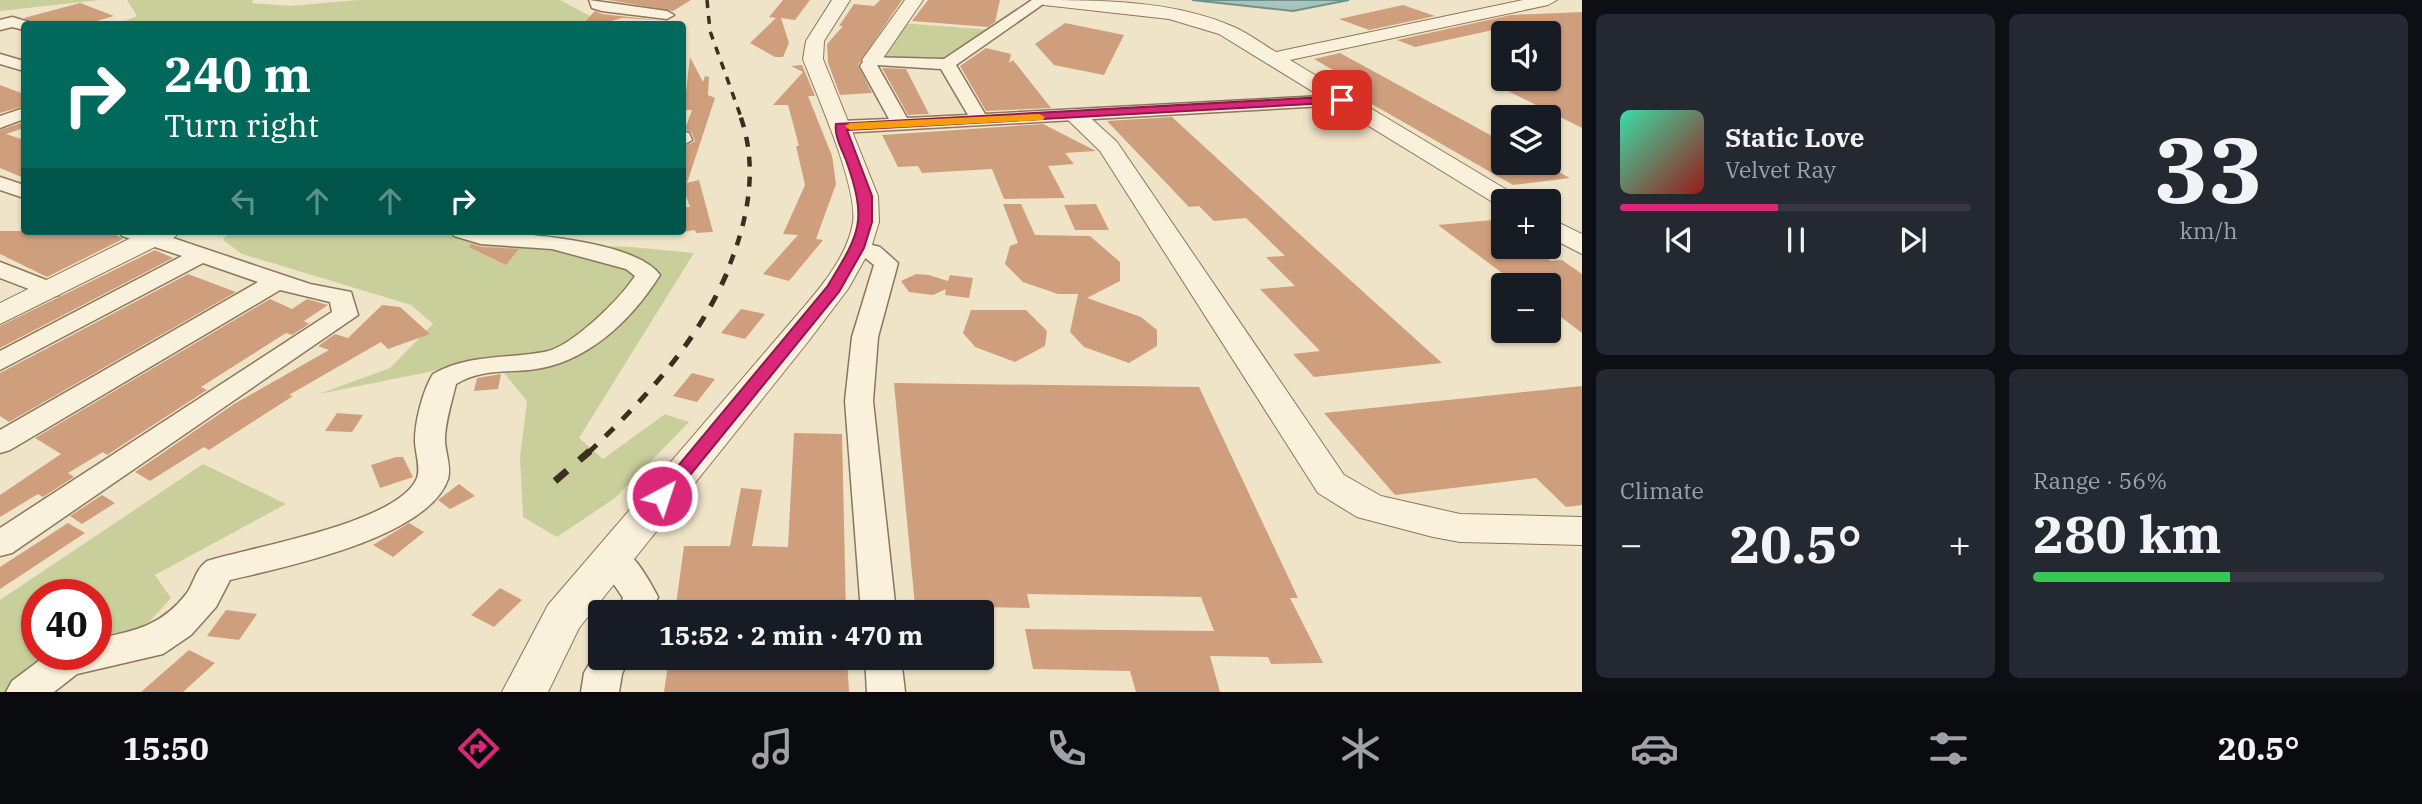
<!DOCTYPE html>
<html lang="en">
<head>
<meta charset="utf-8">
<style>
	body { margin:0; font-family:"IBM Plex Serif",serif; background:#242831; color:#f1f3f6; height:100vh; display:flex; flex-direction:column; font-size:26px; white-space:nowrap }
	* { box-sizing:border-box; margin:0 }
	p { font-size:23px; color:#9ea1a6 }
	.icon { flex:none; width:38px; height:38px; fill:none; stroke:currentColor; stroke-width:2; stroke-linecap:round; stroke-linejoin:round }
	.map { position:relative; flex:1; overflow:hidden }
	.side { display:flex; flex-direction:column; gap:14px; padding:14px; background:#0d0f14; width:840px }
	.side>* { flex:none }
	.hud { position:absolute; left:21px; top:21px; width:665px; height:214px; border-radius:7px; box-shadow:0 2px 5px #0004; background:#00695c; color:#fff; overflow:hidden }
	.buttons { position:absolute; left:1491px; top:21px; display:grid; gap:14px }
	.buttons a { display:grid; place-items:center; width:70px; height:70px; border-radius:7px; background:#171b24; box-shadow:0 2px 5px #0004; font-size:35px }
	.speed { position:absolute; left:21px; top:579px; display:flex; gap:14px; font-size:35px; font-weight:700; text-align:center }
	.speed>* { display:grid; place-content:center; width:91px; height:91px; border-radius:50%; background:#171b24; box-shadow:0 2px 5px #0004; line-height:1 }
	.speed .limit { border:10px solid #d22; background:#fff; color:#111 }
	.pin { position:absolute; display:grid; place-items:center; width:60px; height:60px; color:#fff; margin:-30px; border-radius:14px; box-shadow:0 4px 10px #0006 }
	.me { position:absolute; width:77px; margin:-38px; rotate:40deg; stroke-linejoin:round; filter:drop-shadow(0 0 5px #0008) }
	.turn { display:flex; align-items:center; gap:24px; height:147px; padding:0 28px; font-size:32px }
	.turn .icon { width:91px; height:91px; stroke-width:2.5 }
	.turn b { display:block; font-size:49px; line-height:60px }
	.lanes { display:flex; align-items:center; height:66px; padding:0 28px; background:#0003; justify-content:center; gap:35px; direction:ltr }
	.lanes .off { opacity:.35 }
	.big { font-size:52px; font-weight:700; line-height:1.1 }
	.side .widget { flex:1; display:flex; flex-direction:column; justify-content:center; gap:10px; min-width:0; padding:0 24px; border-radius:10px; background:#242831 }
	.side .dial { align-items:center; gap:0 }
	.dial b { font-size:91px; line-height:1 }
	.song { display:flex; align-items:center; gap:21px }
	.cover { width:84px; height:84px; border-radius:10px; background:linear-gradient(135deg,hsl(160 70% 55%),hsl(0 70% 35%)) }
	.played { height:7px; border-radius:4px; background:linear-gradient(90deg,#db2777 45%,#363941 45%) }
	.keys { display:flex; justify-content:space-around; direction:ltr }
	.heat { display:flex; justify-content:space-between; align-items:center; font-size:38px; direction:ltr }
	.charge { height:10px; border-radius:5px; background:linear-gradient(90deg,#34c759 56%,#363941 0) }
	.side .tiles { flex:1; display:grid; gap:14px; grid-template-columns:repeat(2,1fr) }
	.trip { position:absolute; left:588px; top:600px; width:406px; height:70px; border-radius:7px; background:#171b24; box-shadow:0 2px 5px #0004; font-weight:700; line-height:70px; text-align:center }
	.menu { display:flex; height:112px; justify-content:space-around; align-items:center; background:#090b0e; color:#9ea1a6 }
	.menu .icon { width:49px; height:49px }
	.menu .selected { color:#db2777 }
	.menu b { font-size:32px; color:#f1f3f6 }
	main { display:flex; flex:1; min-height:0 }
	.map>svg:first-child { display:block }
	.green { fill:#c9cf9b }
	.water { fill:#a9c4bc; stroke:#6f938a; stroke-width:2 }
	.building { fill:#cf9f7d }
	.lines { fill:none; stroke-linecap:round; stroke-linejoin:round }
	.minor-casing { stroke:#8d765c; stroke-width:3 }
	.tertiary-casing { stroke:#8d765c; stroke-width:2 }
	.minor { fill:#faf1dc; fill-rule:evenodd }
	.tertiary { fill:#faf1dc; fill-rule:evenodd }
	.rail-far3 { stroke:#3d2e20; stroke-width:3.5; stroke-dasharray:8 8; stroke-linecap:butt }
	.rail-far2 { stroke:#3d2e20; stroke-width:4.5; stroke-dasharray:10 10; stroke-linecap:butt }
	.rail-far1 { stroke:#3d2e20; stroke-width:5; stroke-dasharray:12 12; stroke-linecap:butt }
	.rail { stroke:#3d2e20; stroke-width:7; stroke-dasharray:16 16; stroke-linecap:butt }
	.route { fill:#db2777; stroke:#8e194d; stroke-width:2 }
	.slow { fill:#f59e0b }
</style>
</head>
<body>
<main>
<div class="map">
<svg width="1582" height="692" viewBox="0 0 1582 692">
	<rect width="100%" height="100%" fill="#f0e4c8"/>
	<path class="green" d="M 0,0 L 100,0 L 0,11 Z
		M 127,0 L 253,0 L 252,3 L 291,6 L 358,0 L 560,0 L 590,16 L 580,24 L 118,24 L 137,16 Z
		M 900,23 L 995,30 L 946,64 L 874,60 Z
		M 229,231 L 490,231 L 534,244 L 632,247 L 694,253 L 579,438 L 603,459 L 665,414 L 689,422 L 615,498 L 557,537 L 523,517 L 520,457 L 527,401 L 495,362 L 453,367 L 319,394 L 390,368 L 433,324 L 411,305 L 242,254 L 223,240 Z
		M 203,464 L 286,504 L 155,575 L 171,598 L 129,644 L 96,651 L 96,595 L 37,595 L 37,654 L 77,655 L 17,692 L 0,692 L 0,600 Z"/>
	<path class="water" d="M 1192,0 L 1349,0 L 1293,11 Z"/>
	<path class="building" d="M 608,0 L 691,0 L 673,11 Z
		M 783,0 L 810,0 L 795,20 L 781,18 L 789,43 L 783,57 L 775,57 L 750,43 L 776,18 L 769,17 Z
		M 880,0 L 902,0 L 858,65 L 872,93 L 840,95 L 828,63 L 827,44 L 843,26 L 839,26 L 854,4 L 874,6 Z
		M 928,0 L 1000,0 L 995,22 L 988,27 L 912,21 Z
		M 80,3 L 114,16 L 86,24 L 33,24 L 24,18 Z
		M 1403,5 L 1435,16 L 1369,30 L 1339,19 Z
		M 595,11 L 602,14 L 657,20 L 622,18 L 600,24 L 582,24 Z
		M 1582,12 L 1582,128 L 1492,83 L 1549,79 L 1549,33 L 1500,33 L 1493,30 L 1415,47 L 1397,40 L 1511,15 Z
		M 1065,23 L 1124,35 L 1104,75 L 1054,65 L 1035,44 Z
		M 986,48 L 1011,54 L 1009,63 L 1013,60 L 1051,108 L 986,111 L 960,66 Z
		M 1340,53 L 1503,142 L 1503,163 L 1542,163 L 1570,178 L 1513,185 L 1337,84 L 1353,82 L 1314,59 Z
		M 690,57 L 703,82 L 705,76 L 709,77 L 708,95 L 715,98 L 687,183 L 699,180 L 713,232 L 696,233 L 695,230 L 682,232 L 682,207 L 690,207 L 682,185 L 682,148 L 695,141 L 691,132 L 685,129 L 692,110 L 684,110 Z
		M 802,65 L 815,96 L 808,96 L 832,156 L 836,184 L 816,239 L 823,240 L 789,281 L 763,274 L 798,235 L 783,234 L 805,185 L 796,146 L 799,146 L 788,105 L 773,105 L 803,72 L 791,66 Z
		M 882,68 L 906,69 L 929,114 L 908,115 Z
		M 0,85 L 24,94 L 24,106 L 0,113 Z
		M 1172,117 L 1307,241 L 1442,363 L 1314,377 L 1293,354 L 1320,351 L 1260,289 L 1295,286 L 1266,257 L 1285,256 L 1246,218 L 1214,221 L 1199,206 L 1189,207 L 1107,121 Z
		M 24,122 L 24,128 L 6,134 L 24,140 L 24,178 L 0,168 L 0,130 Z
		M 1043,124 L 1096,151 L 1065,153 L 1074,164 L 1048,166 L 1065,198 L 1004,199 L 992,169 L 922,173 L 918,166 L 898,167 L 882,135 Z
		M 1003,204 L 1021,204 L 1035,235 L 1090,236 L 1120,262 L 1120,281 L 1087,298 L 1141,317 L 1157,330 L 1157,346 L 1129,363 L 1084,347 L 1070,332 L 1078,294 L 1058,294 L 1023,282 L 1005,264 L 1010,246 L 1018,243 Z
		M 1096,204 L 1109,230 L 1075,230 L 1064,205 Z
		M 1503,219 L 1503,247 L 1531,247 L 1551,261 L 1562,260 L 1582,274 L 1582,333 L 1549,308 L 1549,285 L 1518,285 L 1438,225 Z
		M 0,231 L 110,231 L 123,239 L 47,277 L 0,254 Z
		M 471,244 L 481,247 L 519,249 L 506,265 L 469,247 Z
		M 155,250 L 173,258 L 0,348 L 0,326 Z
		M 188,274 L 236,292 L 9,422 L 0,416 L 0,373 Z
		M 916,274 L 929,275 L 948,281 L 950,275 L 973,278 L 969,298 L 945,295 L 946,289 L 933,295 L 909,292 L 901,281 Z
		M 270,299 L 292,309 L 307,299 L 328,305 L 304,321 L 309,324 L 292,335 L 286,333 L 201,387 L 207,390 L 107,455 L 103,452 L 68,473 L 74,477 L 43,497 L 38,494 L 0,517 L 0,495 L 61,454 L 35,438 Z
		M 382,305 L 400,307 L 430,334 L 388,349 L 381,342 L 289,395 L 293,396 L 209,450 L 204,447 L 150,481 L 135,472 L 234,404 L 329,350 L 318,346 L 335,334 L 348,338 Z
		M 741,309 L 765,314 L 745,339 L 721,333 Z
		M 971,310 L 1026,310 L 1047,331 L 1045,346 L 1015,362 L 975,347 L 963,333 Z
		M 692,373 L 715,379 L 697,402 L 673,396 Z
		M 501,374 L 498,389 L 474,391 L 477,378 Z
		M 894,383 L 1199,387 L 1298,598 L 1290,598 L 1323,663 L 1271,664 L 1268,657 L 1210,656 L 1220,692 L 1136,692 L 1130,671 L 1033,669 L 1025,629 L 1214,631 L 1201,597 L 1027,594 L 1030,608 L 915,606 Z
		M 1582,386 L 1582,505 L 1566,507 L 1536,478 L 1395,495 L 1324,413 Z
		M 337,413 L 363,415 L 352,432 L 325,431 Z
		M 794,433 L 842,434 L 846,612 L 675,612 L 684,546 L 730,546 L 741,488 L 762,490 L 752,546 L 788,547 Z
		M 396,457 L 403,457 L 413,477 L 380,488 L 371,465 Z
		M 459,484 L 475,496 L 450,509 L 438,500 Z
		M 102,495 L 115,503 L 82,524 L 70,516 Z
		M 68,523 L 85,533 L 0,589 L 0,567 Z
		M 409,523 L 424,532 L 393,557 L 373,545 Z
		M 500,588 L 522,600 L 494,627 L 471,615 Z
		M 226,610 L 257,614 L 239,640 L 207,636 Z
		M 189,650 L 215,663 L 183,692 L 141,692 Z
		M 669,658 L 847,658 L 849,692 L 664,692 Z"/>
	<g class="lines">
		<defs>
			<path id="minor" d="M 589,0 L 667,11 L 674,15 L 667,19 L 602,11 L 592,8 Z
				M 1032,0 L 1049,0 L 956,65 L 985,114 L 1342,95 L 1351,100 L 1342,105 L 840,133 L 831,127 L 840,121 L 889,119 L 860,66 L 866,57 L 944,59 ZM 877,65 L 941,69 L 968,115 L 907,118 Z
				M 12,17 L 29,22 L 31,24 L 24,24 L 24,30 L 12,27 L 0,30 L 0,20 Z
				M 0,54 L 24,61 L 24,71 L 0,64 Z
				M 24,108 L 24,119 L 0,128 L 0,116 Z
				M 682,131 L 689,133 L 692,140 L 682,146 Z
				M 0,177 L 24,185 L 24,198 L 0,190 Z
				M 119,231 L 152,231 L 310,284 L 351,292 L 358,315 L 12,553 L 0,556 L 0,528 L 332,312 L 330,302 L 280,290 L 10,450 L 0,453 L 0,430 L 258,282 L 203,263 L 0,370 L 0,351 L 182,256 L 122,236 Z
				M 451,231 C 496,231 633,237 660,275 C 631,321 585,365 529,370 C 503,372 479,370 456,384 C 452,401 446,419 445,437 C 444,450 452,466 448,479 C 428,538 284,567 230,580 L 216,607 L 191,635 L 163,654 L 77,674 L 54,692 L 6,692 L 12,681 L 48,654 L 96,654 L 96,639 C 134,631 162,626 187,593 C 195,581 195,570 207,561 C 251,547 399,523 417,478 C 421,467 415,452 415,441 C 415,421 423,390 433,374 C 469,354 505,359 544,352 C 571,348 620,299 635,276 L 626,269 L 552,249 L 481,244 L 454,236 Z
				M 857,241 L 880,247 L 898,263 L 878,337 L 873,401 L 896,612 L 861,612 L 845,401 L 852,337 L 874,265 L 864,257 L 849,253 L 846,248 L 849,243 Z
				M 0,262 L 59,285 L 62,290 L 59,295 L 50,297 L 0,278 Z
				M 612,543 C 633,550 648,578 658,597 L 651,612 L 617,612 L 623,598 L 595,556 L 600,547 Z
				M 600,646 L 600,658 L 629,658 L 622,674 L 619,692 L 581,692 L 584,673 Z
				M 865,658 L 901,658 L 905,692 L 867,692 Z"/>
			<path id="tertiary" d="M 832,0 L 850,0 L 824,41 L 823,59 L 878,196 L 879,222 L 871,248 L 848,289 L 807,343 L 579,628 L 548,692 L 502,692 L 548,605 L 785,329 C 810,299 847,262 853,222 C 858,186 817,96 803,59 L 806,41 Z
				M 905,0 L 923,0 L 879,64 L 865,64 L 862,60 Z
				M 1035,0 C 1099,0 1174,0 1234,27 C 1248,33 1262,44 1276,52 L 1523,0 L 1557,0 L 1548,5 L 1290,60 L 1517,196 L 1521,201 L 1503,201 L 1503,207 L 1499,206 L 1219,34 L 1169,19 L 1044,5 Z
				M 1075,109 L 1083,111 L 1117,142 L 1344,475 L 1381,496 L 1460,514 L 1582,517 L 1582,545 L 1460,542 L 1433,537 L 1357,517 L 1318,493 L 1100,151 L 1064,116 Z
				M 1549,218 L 1582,234 L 1582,254 L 1549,237 Z
				M 145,231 L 179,231 L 175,237 L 0,324 L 0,303 Z"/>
		</defs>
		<use href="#minor" class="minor-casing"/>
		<use href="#tertiary" class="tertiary-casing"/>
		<use href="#minor" class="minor"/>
		<use href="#tertiary" class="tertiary"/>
		<path class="rail-far3" d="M 707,0 L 710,31 L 741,117"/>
		<path class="rail-far2" d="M 730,264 C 749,216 758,165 740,115"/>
		<path class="rail-far1" d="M 588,453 C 647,397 701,339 731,263"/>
		<path class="rail" d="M 555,481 L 590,451"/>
	</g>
	<path class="route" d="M 1342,96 L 1347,100 L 1346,102 L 847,130 L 872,196 L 872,222 L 864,248 L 839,292 L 669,501 L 662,502 L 653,496 L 827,287 C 860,233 868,222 846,160 C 842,150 834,135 836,124 Z"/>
	<path class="slow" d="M 1039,114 L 1045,117 L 1043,120 L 850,130 L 845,126 L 850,123 Z"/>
</svg>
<div class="buttons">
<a><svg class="icon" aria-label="sound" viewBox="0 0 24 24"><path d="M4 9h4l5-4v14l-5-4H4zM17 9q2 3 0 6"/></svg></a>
<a><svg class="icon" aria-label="layers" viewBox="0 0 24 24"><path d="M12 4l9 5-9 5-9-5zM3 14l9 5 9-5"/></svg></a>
<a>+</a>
<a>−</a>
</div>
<div class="speed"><div class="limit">40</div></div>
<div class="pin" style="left:1342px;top:100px;background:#d93025"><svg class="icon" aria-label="arrive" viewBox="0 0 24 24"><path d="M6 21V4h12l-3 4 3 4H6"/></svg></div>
<svg class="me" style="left:662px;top:496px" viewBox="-20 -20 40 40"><circle r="17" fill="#db2777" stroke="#fff" stroke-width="3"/><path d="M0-11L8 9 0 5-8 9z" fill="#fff"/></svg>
<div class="trip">15:52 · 2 min · 470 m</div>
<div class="hud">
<div class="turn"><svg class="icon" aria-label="right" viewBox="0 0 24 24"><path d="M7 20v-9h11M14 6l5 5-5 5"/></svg><div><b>240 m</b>Turn right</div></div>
<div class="lanes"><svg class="icon off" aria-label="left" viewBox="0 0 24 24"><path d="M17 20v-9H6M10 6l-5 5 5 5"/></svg><svg class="icon off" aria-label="ahead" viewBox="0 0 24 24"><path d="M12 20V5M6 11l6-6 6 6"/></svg><svg class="icon off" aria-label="ahead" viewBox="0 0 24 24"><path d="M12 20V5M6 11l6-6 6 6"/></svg><svg class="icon" aria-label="right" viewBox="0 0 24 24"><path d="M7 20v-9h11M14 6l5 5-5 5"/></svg></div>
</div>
</div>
<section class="side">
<div class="tiles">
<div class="widget">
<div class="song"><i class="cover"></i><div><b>Static Love</b><p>Velvet Ray</p></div></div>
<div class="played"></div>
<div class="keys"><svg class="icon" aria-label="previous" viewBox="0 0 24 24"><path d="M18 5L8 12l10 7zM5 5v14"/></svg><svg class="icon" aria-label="pause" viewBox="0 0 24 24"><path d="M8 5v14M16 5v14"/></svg><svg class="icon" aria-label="next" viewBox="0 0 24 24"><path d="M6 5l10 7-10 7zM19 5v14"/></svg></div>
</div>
<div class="widget dial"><b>33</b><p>km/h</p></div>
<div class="widget"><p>Climate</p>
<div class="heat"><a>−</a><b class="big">20.5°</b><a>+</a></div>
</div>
<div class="widget"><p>Range · 56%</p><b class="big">280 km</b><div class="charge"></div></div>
</div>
</section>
</main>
<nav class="menu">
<b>15:50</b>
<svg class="icon selected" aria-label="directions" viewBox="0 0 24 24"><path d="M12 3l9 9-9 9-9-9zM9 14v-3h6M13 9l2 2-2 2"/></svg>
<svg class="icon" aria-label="music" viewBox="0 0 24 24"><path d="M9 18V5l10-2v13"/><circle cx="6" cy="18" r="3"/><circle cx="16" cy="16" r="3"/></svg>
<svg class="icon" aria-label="phone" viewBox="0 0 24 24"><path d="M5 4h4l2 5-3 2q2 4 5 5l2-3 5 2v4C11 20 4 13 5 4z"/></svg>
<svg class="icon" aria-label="climate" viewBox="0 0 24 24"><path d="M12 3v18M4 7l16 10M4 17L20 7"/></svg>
<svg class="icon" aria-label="car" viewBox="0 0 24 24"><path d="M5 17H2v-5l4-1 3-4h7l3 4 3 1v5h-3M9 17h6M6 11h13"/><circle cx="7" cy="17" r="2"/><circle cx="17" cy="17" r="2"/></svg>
<svg class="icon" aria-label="filters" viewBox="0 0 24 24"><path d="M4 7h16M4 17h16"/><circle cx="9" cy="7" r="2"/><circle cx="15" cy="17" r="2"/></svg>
<b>20.5°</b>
</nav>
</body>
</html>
